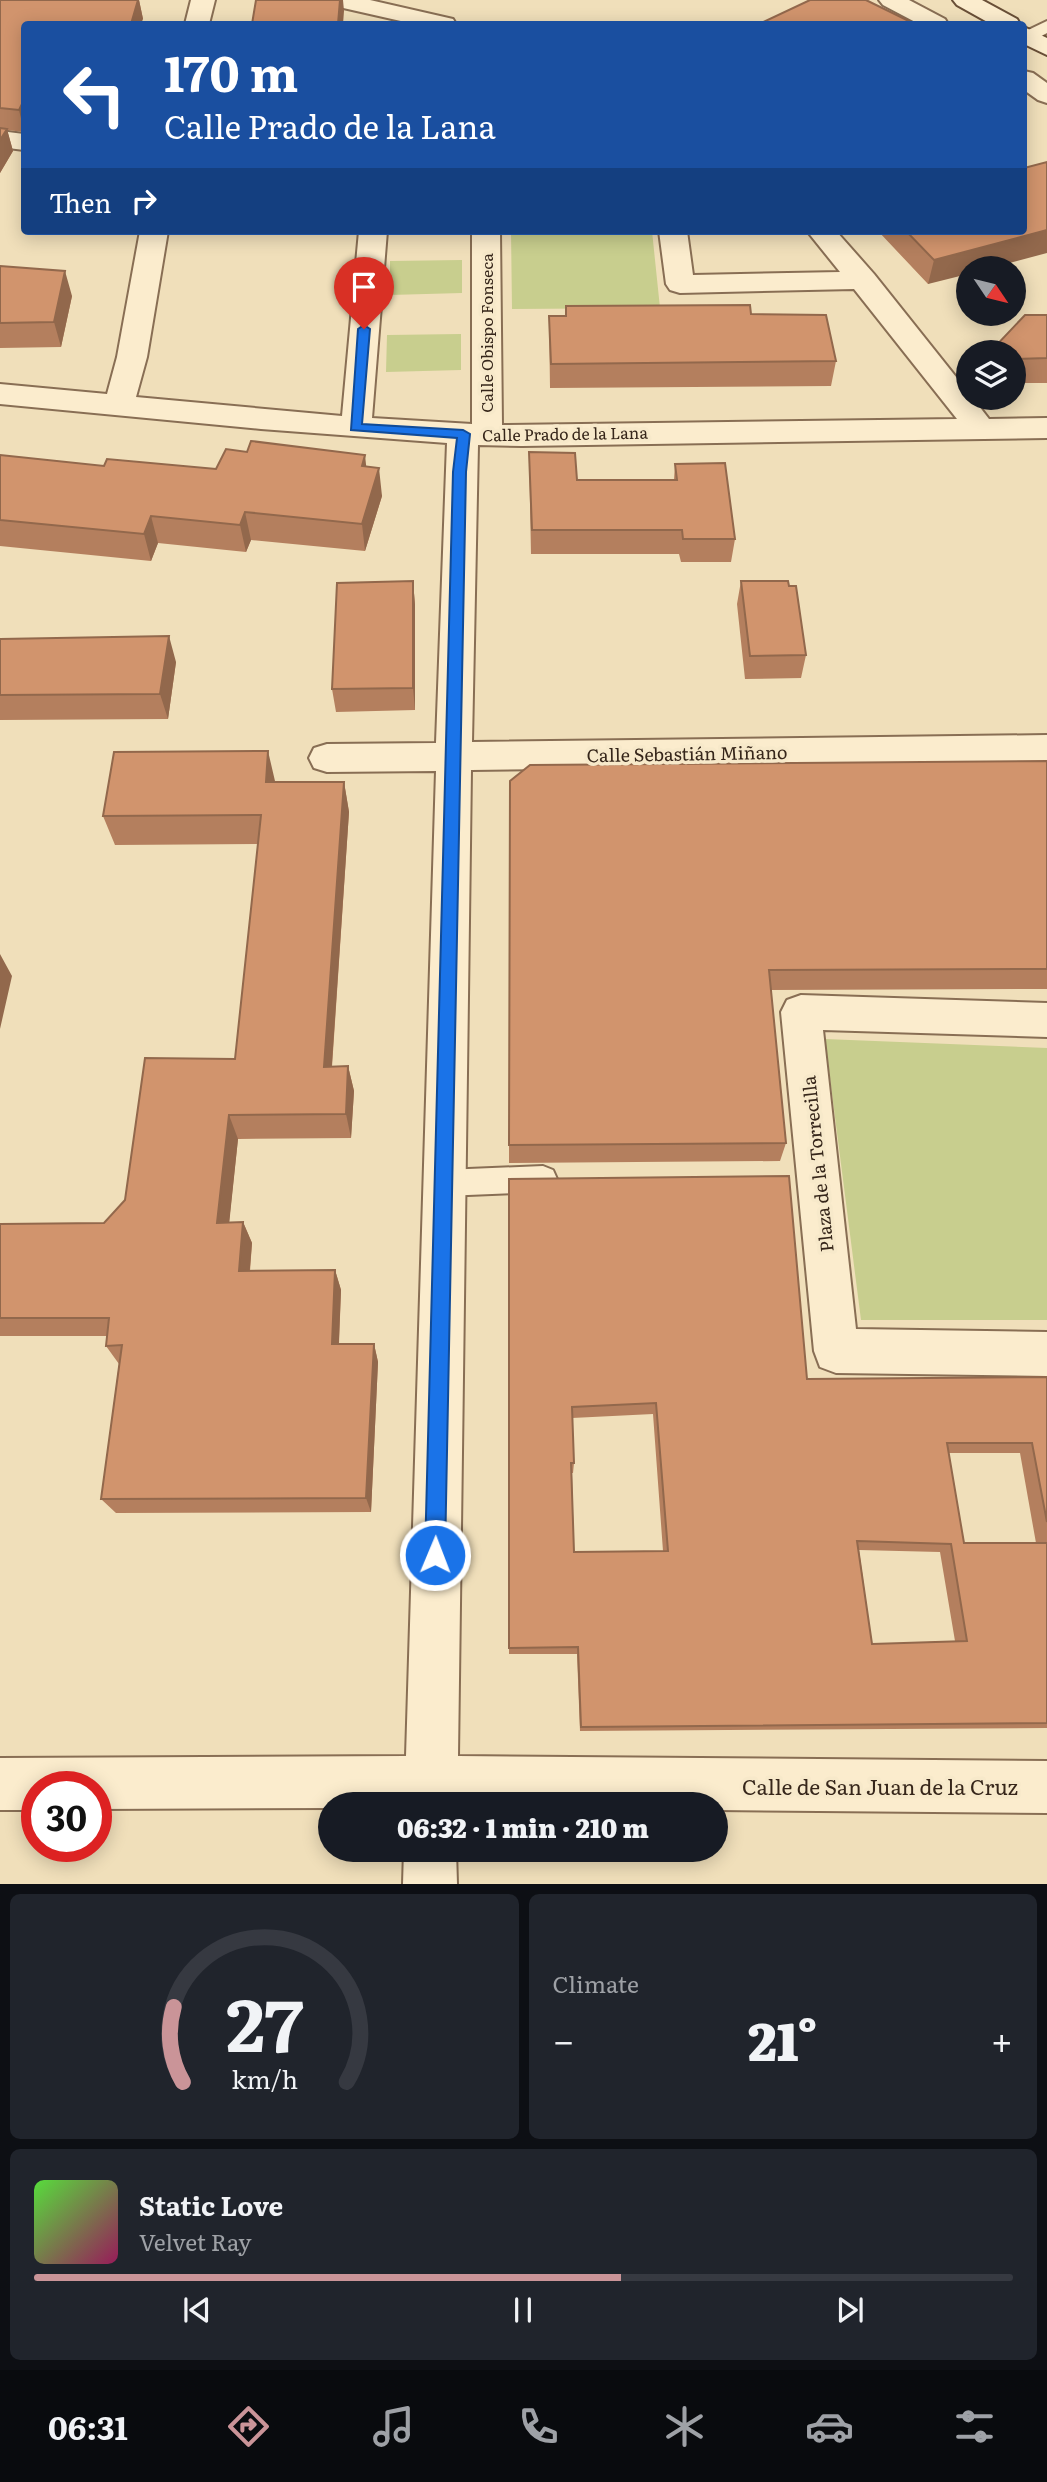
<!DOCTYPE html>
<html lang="en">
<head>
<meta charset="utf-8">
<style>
	body { margin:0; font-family:Literata,serif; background:#20242c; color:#f1f3f6; height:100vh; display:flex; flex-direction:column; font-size:26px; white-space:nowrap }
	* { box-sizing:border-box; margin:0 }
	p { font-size:23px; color:#9ea1a6 }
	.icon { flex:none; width:38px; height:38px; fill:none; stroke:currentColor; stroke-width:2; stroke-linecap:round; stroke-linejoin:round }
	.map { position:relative; height:1884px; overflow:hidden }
	.drawer { display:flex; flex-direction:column; gap:10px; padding:10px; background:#0d0f14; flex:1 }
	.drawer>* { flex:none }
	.top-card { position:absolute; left:21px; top:21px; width:1006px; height:214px; border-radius:7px; box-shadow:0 4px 18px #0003; background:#1a4fa0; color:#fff; overflow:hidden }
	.needle { width:46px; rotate:125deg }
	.buttons { position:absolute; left:956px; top:256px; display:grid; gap:14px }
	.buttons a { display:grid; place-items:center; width:70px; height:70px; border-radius:50%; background:#171b24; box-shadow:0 4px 18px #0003; font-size:35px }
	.speed { position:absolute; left:21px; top:1771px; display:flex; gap:14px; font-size:35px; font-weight:700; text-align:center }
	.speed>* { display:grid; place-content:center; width:91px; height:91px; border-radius:50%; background:#171b24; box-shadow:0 4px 18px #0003; line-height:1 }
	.speed .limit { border:10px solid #d22; background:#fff; color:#111 }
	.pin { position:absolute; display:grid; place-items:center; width:60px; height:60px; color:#fff; margin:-72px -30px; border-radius:50% 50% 50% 0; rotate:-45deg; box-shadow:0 0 7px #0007 }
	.pin .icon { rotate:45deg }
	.me { position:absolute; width:77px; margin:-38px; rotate:1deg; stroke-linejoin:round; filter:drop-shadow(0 0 5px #0008) }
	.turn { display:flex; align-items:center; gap:24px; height:147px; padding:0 28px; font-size:32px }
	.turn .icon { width:91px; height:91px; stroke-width:2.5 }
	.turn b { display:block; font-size:49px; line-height:60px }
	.then { display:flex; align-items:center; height:66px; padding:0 28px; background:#0003; gap:14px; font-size:26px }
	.big { font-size:52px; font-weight:800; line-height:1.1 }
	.drawer .tile { flex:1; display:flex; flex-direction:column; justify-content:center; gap:10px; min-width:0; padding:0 24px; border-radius:10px; background:#20242c }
	.drawer .dial { align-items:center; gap:0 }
	.dial svg { height:182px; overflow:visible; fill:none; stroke:#363941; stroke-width:7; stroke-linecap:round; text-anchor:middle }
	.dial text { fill:#f1f3f6; stroke:none }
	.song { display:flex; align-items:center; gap:21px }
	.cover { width:84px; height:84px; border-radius:10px; background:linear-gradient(135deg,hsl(110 70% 55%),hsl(330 70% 35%)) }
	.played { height:7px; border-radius:4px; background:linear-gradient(90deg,#ca9498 60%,#363941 60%) }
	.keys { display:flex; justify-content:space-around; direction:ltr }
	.heat { display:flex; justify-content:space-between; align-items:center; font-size:38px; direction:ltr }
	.drawer .tiles { flex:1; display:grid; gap:10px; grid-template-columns:1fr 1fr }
	.tile:last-child { grid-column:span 2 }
	.trip { position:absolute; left:318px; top:1792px; width:410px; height:70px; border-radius:35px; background:#171b24; box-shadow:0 4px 18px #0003; font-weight:800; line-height:70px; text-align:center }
	.tab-bar { display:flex; height:112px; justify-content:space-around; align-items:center; background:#090b0e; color:#9ea1a6 }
	.tab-bar .icon { width:49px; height:49px }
	.tab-bar .selected { color:#ca9498 }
	.tab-bar b { font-size:32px; color:#f1f3f6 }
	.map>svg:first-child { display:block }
	.green { fill:#c8ce8e }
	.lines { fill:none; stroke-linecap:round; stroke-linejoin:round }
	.lane-casing { stroke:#886e54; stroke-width:4 }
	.street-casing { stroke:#886e54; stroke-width:4 }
	.secondary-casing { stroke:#694f37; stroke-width:4 }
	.lane { fill:#fbeccd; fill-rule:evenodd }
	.street { fill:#fbeccd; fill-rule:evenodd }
	.secondary { fill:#fbeccd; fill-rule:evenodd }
	.wall { fill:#b47f5e; fill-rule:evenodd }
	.shaded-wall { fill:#92684c }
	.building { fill:#d1946d; stroke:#92684c; stroke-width:2; fill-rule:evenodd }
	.route { fill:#1a73e8; stroke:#114b97; stroke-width:2 }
	.labels { text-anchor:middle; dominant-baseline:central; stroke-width:7; stroke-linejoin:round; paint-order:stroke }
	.far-street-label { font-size:16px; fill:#36261a; stroke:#f7e9ca }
	.street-label { font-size:18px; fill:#36261a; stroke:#f7e9ca }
	.near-street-label { font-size:21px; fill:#36261a; stroke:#f7e9ca }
</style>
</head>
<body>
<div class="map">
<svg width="1047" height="1884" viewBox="0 0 1047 1884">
	<rect width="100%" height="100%" fill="#f0dfba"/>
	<path class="green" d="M 511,231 L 652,231 L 660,308 L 512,309 Z
		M 462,260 L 462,293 L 390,295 L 390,261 Z
		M 461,334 L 461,370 L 386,372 L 387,335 Z
		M 825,1039 L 1047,1048 L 1047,1320 L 861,1320 Z"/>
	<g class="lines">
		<defs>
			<path id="lane" d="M 1047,21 L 1047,33 L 1034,40 L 1024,40 L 1024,32 Z
				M 543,1166 L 553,1170 L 557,1179 L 553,1188 L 543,1192 L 444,1196 L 434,1192 L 430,1183 L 434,1174 L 444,1170 Z"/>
			<path id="street" d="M 191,0 L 215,0 L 209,24 L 185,24 Z
				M 326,0 L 370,0 L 453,19 L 456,24 L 414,24 L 330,5 Z
				M 879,0 L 909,0 L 945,19 L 948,24 L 919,24 L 883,5 Z
				M 1024,71 L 1033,73 L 1047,83 L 1047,103 L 1038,100 L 1024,90 Z
				M 0,131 L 24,134 L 24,150 L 0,147 Z
				M 140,231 L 168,231 L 147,357 L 136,397 L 342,416 L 359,231 L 387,231 L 372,418 L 472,424 L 472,231 L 500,231 L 502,425 L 957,419 L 854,289 L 680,293 L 670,290 L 666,284 L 659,231 L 687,231 L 693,275 L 840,272 L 807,231 L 836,231 L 874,274 L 968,392 L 968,397 L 972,397 L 989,419 L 1047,418 L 1047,438 L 522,446 L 478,445 L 472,742 L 1047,735 L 1047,763 L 471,770 L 458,1756 L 1047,1761 L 1047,1813 L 716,1810 L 716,1804 L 331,1804 L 331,1808 L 96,1809 L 96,1787 L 37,1787 L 37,1810 L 0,1810 L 0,1758 L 406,1756 L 436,771 L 327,772 L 314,768 L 309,758 L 314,748 L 327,744 L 436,743 L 447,443 L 261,429 L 0,404 L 0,384 L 107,394 L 117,357 Z
				M 801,995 L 1047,1003 L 1047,1037 L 823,1030 L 856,1329 L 1047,1332 L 1047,1376 L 836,1373 L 820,1367 L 814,1351 L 781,1012 L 787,1000 Z
				M 404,1850 L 456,1850 L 457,1884 L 403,1884 Z"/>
			<path id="secondary" d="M 953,0 L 982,0 L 1017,19 L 1020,24 L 991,24 L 957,5 Z
				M 1024,27 L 1047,38 L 1047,55 L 1024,44 Z"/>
		</defs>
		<use href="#lane" class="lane-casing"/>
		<use href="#street" class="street-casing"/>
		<use href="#secondary" class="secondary-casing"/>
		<use href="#lane" class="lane"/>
		<use href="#street" class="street"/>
		<use href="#secondary" class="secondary"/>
	</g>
	<path class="wall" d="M 0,0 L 139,0 L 143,19 L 24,24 L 24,132 L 7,130 L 13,151 L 0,173 Z
		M 878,231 L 1024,231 L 928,284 Z
		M 0,266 L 72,296 L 61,347 L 0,348 Z
		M 751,314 L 836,361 L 831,386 L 550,388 L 549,316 Z
		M 1047,315 L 1047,383 L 1013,383 L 1013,352 Z
		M 529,452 L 577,480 L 674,480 L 675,464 L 735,539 L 731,562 L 681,562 L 679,554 L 531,554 Z
		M 0,455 L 104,466 L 216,469 L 366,466 L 382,496 L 365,551 L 251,540 L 246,552 L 158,543 L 151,561 L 0,546 Z
		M 413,581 L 415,605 L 415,710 L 336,712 L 332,689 Z
		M 741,581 L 806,655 L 801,678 L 745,679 L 737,604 Z
		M 0,639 L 176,662 L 168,719 L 0,720 Z
		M 1047,761 L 1047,989 L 771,990 L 786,1143 L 780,1161 L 509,1163 L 509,1145 Z
		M 275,782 L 344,782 L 349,812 L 332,1067 L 348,1066 L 354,1091 L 351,1138 L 238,1139 L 229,1222 L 243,1222 L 252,1243 L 250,1271 L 335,1270 L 341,1290 L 339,1344 L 374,1344 L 378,1362 L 371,1512 L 116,1513 L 101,1499 L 119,1364 L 106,1346 L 107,1336 L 0,1336 L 0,1224 L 104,1223 L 125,1200 L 235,1059 L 258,844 L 115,845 L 103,816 Z
		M 509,1179 L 807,1379 L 1047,1377 L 1047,1728 L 580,1731 L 577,1654 L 509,1654 ZM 653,1414 L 663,1551 L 574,1552 L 572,1473 L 573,1473 L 574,1463 L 572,1418 ZM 949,1453 L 1020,1453 L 1036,1543 L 964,1543 ZM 859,1550 L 940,1552 L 955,1641 L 872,1644 Z"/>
	<path class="shaded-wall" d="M 138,0 L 139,0 L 143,19 L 141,24 L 131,24 Z
		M 340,0 L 343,0 L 344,11 L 343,24 L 338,24 Z
		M 24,100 L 24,131 L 19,110 Z
		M 7,129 L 13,151 L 0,173 L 0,140 Z
		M 1047,230 L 1047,253 L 990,268 L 968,268 L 968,274 L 928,284 L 934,260 Z
		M 65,271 L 72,296 L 61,347 L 54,322 Z
		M 365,455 L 368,483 L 362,466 Z
		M 379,468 L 382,496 L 365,551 L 362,524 Z
		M 245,512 L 251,540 L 246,552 L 240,525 Z
		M 151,516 L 158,543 L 151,561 L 144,534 Z
		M 413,581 L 415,605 L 415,710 L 413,688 Z
		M 169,636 L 176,662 L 168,719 L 160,694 Z
		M 268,751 L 275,781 L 272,812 L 266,782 Z
		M 344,782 L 349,812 L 330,1092 L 324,1067 Z
		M 0,954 L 12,976 L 0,1029 Z
		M 348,1066 L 354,1091 L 351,1138 L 346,1114 Z
		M 229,1115 L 238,1139 L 227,1244 L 217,1223 Z
		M 243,1222 L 252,1243 L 248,1291 L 239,1271 Z
		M 335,1270 L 341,1290 L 338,1362 L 332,1344 Z
		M 374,1344 L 378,1362 L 371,1512 L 366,1498 Z"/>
	<path class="building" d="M 0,0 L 138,0 L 131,24 L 24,24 L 24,100 L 19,110 L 0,108 Z
		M 256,0 L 340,0 L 338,24 L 252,24 Z
		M 810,0 L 866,0 L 915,24 L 759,24 Z
		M 0,128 L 7,129 L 0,140 Z
		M 1047,162 L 1047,230 L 934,260 L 906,231 L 1024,231 L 1024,168 Z
		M 0,266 L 65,271 L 54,322 L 0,323 Z
		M 750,305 L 751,314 L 826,315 L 836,361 L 551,364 L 549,316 L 566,316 L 566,306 Z
		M 1025,315 L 1047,315 L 1047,358 L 1013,359 L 1013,352 L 990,352 Z
		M 251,441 L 365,455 L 362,466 L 379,468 L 362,524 L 245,512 L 240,525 L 151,516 L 144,534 L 0,520 L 0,455 L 104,466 L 107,459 L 216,469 L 226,449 L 247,452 Z
		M 529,452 L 575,453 L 577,480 L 677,480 L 675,464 L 725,463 L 735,539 L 683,539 L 682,530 L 532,530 Z
		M 413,581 L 413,688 L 332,689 L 337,583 Z
		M 741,581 L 788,581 L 789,586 L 796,586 L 806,655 L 750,656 Z
		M 169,636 L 160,694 L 0,695 L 0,639 Z
		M 268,751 L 266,782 L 344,782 L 324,1067 L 348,1066 L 346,1114 L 229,1115 L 217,1223 L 243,1222 L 239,1271 L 335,1270 L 332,1344 L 374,1344 L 366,1498 L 101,1499 L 122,1345 L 106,1346 L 109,1318 L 0,1318 L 0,1224 L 104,1223 L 125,1200 L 145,1058 L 235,1059 L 261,815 L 103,816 L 114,752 Z
		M 1047,761 L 1047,969 L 769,970 L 786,1143 L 509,1145 L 510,781 L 530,765 Z
		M 789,1176 L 807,1379 L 1047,1377 L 1047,1522 L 1032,1443 L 947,1443 L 964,1543 L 1047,1543 L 1047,1723 L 581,1727 L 578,1647 L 509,1648 L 509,1179 ZM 656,1403 L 668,1551 L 574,1552 L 571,1463 L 574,1463 L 572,1407 ZM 857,1541 L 951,1544 L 967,1641 L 872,1644 Z"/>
	<path class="route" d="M 364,325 L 370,329 L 362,424 L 463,430 L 470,434 L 466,472 L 445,1555 L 442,1562 L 435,1565 L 428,1562 L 425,1555 L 453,472 L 457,438 L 351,430 L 358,329 Z"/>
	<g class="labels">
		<g class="far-street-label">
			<text transform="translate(486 333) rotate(-90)">Calle Obispo Fonseca</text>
			<text transform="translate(565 433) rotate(-1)">Calle Prado de la Lana</text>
		</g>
		<g class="street-label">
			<text transform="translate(687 753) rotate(-1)">Calle Sebastián Miñano</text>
			<text transform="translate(817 1164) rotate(-96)">Plaza de la Torrecilla</text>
		</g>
		<g class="near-street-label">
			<text x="880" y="1785">Calle de San Juan de la Cruz</text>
		</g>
	</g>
</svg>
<div class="buttons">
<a><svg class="needle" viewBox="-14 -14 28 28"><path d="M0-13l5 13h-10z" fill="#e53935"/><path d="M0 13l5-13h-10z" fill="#9ea1a6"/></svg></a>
<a><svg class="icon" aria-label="layers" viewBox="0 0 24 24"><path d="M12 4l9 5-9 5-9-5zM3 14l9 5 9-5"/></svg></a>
</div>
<div class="speed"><div class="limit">30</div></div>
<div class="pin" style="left:364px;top:329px;background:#d93025"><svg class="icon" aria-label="arrive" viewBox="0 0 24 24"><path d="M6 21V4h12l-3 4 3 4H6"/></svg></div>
<svg class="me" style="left:435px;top:1555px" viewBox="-20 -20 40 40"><circle r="17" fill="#1a73e8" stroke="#fff" stroke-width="3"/><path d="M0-11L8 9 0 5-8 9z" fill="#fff"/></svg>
<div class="trip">06:32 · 1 min · 210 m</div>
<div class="top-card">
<div class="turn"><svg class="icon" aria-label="left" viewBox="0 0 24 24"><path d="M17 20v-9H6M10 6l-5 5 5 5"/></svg><div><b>170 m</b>Calle Prado de la Lana</div></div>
<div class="then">Then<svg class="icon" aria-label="right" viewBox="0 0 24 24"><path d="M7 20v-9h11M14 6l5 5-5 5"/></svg></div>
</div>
</div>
<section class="drawer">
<div class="tiles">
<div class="tile dial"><svg viewBox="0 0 100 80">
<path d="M14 69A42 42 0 1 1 86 69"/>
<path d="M14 69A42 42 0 0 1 10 36" stroke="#ca9498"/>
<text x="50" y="56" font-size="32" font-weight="700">27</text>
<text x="50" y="72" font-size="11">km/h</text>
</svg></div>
<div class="tile"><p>Climate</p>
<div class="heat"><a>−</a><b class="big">21°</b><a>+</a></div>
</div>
<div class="tile">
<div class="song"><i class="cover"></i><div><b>Static Love</b><p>Velvet Ray</p></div></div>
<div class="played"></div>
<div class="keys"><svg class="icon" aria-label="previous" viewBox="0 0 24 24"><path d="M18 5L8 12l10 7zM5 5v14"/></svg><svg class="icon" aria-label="pause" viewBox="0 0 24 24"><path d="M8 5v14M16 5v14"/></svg><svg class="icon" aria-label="next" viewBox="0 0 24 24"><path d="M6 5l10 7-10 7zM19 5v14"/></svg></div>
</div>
</div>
</section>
<nav class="tab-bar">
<b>06:31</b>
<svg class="icon selected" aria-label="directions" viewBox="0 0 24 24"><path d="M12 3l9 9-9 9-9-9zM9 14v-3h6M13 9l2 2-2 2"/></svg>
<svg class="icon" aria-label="music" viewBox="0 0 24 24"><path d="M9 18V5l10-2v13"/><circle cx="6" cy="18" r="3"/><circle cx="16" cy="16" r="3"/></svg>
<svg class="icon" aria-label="phone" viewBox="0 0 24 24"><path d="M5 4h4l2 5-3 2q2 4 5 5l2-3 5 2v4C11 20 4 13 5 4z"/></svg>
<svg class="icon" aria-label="climate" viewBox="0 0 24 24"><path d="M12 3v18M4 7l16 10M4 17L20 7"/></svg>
<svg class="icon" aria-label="car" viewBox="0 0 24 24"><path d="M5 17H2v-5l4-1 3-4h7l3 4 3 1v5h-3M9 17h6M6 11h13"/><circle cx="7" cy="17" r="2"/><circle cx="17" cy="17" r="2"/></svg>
<svg class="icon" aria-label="filters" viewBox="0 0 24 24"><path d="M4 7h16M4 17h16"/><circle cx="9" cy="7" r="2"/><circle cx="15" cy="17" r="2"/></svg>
</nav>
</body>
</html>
